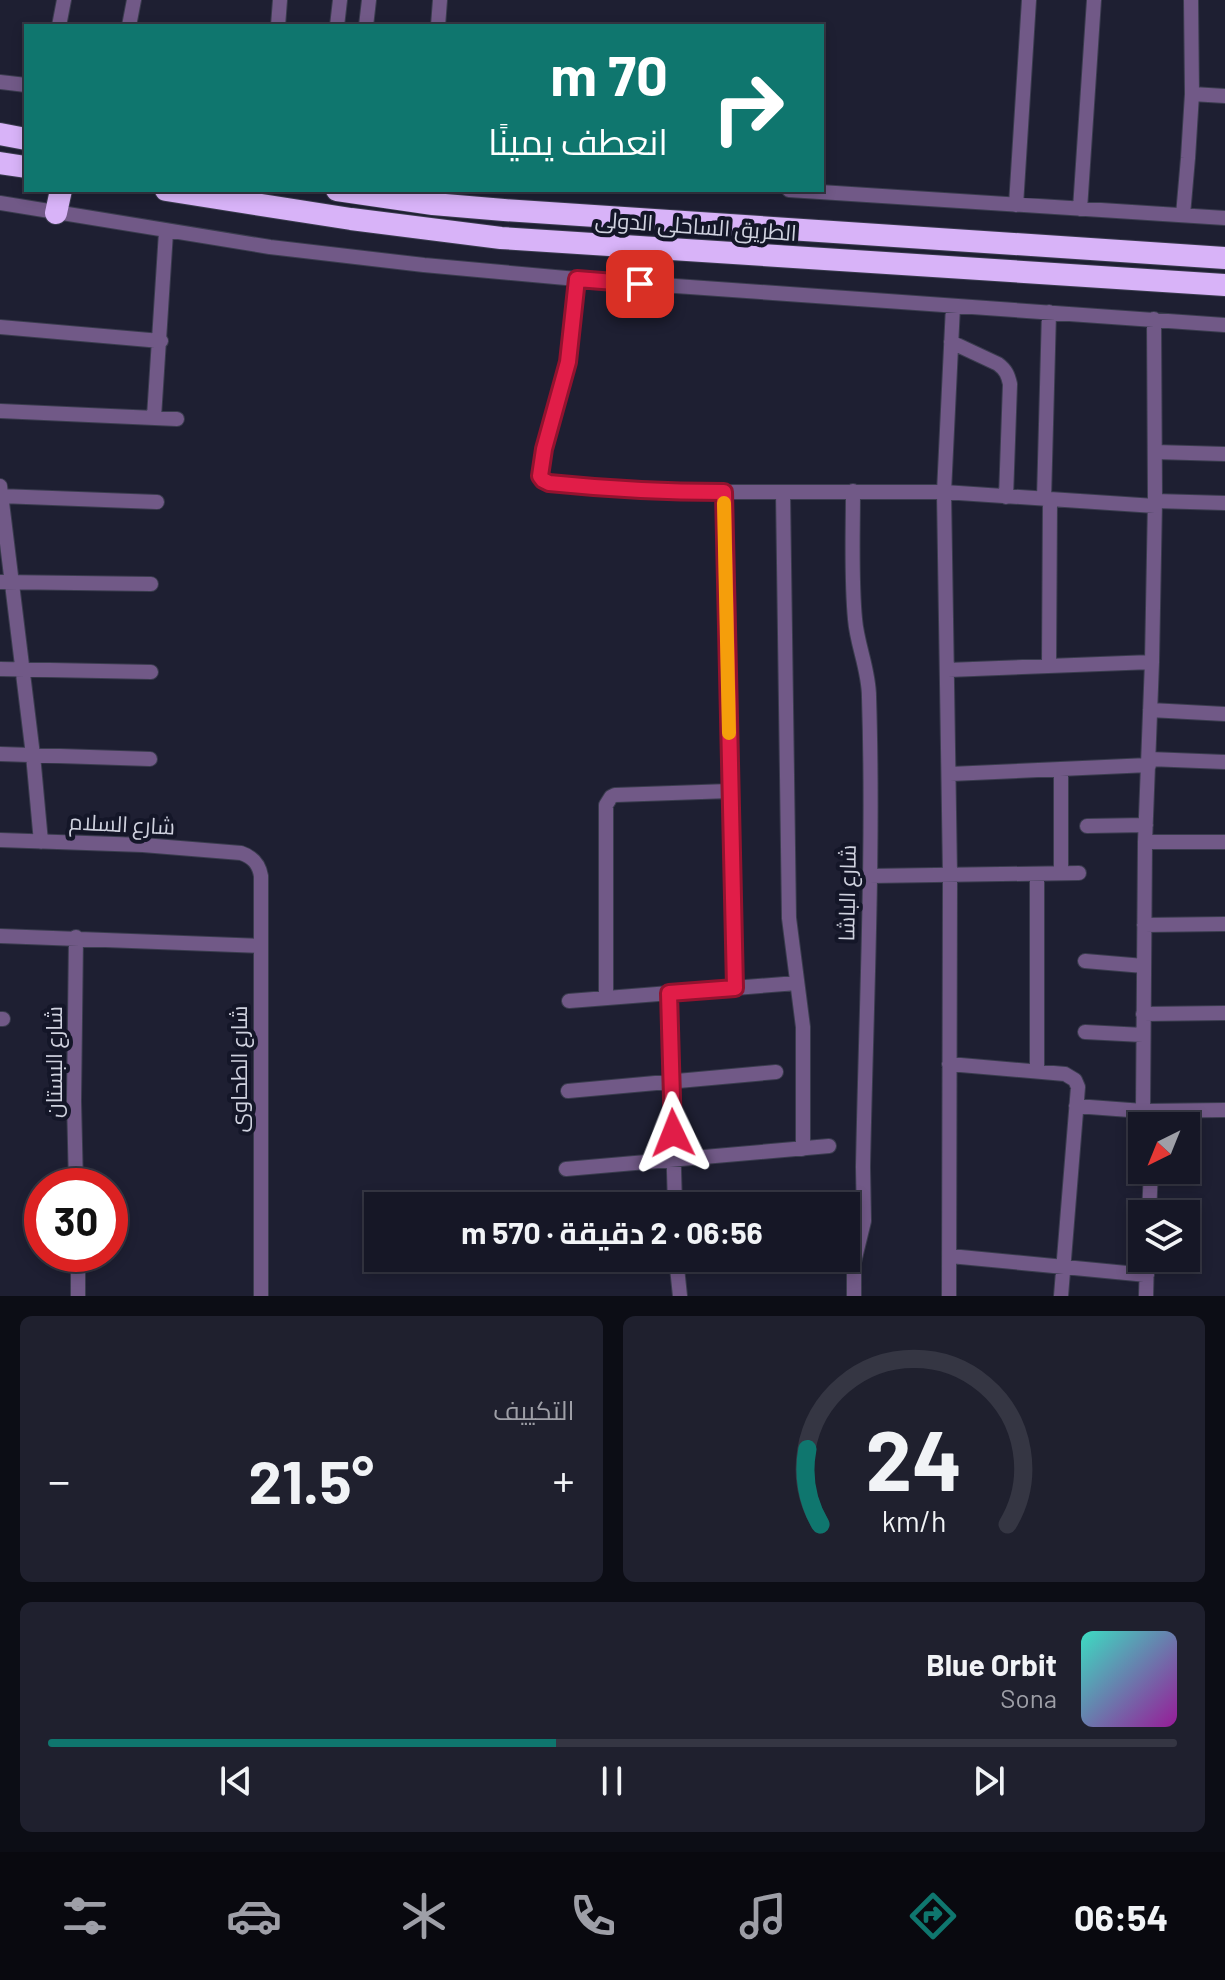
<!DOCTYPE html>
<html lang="ar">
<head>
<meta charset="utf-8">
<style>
	body { margin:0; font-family:Barlow,Cairo,sans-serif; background:#1f202e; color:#f1f3f6; direction:rtl; height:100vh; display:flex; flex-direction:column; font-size:30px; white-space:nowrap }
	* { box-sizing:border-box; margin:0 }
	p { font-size:26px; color:#9e9fa7 }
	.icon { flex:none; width:44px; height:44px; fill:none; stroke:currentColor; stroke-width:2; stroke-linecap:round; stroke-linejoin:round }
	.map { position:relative; height:1296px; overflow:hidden; direction:ltr }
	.panel { display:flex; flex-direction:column; gap:20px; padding:20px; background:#0c0d15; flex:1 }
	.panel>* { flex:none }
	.hud { position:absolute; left:24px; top:24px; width:800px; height:168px; border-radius:0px; box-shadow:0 4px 12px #0003,0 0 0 2px #353643; direction:rtl; background:#0f766e; color:#fff; overflow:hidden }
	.needle { width:52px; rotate:223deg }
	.tools { position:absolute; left:1128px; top:1112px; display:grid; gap:16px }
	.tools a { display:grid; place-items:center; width:72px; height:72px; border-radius:0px; background:#161726; box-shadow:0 4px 12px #0003,0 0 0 2px #353643; font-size:40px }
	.speed { position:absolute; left:24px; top:1168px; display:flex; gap:16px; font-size:40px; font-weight:700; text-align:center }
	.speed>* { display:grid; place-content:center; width:104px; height:104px; border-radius:50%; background:#161726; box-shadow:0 4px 12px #0003,0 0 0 2px #353643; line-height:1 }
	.speed .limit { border:12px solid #d22; background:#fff; color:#111 }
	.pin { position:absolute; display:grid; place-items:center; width:68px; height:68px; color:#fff; margin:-34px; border-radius:16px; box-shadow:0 4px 12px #0006 }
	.me { position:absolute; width:88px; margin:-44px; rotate:358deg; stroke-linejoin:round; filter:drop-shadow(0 0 6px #0008) }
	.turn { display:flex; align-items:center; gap:28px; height:168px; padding:0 24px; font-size:36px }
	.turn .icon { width:104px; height:104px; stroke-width:2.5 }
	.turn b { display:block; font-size:56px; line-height:68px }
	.big { font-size:60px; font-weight:700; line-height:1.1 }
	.panel .widget { flex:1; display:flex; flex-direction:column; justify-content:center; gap:12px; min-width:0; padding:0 28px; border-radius:12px; background:#1f202e }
	.panel .dial { align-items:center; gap:0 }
	.dial svg { height:208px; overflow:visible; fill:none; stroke:#353643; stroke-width:7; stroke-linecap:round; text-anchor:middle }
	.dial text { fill:#f1f3f6; stroke:none }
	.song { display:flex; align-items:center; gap:24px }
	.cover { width:96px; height:96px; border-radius:12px; background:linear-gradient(135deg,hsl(170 70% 55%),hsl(300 70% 35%)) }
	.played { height:8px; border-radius:4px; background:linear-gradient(90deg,#0f766e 45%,#353643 45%) }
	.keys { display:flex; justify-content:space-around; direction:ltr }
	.heat { display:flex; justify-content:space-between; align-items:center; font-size:44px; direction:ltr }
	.panel .tiles { flex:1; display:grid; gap:20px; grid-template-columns:1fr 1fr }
	.widget:last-child { grid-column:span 2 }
	.trip { position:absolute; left:364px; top:1192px; width:496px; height:80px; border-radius:0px; background:#161726; box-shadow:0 4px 12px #0003,0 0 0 2px #353643; font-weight:700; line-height:80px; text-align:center; direction:rtl }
	.menu { display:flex; height:128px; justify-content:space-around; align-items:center; background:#09090f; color:#9e9fa7 }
	.menu .icon { width:56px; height:56px }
	.menu .current { color:#0f766e }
	.menu b { font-size:36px; color:#f1f3f6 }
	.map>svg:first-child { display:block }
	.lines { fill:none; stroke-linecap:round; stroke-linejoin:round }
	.minor-casing { stroke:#3a3c4e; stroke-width:16 }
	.highway-casing { stroke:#3a3c4e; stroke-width:24 }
	.minor { stroke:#715987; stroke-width:14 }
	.highway { stroke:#d8b3f8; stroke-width:22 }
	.route-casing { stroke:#92132f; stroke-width:20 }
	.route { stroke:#e11d48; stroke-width:14 }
	.slow { stroke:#f59e0b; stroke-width:14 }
	.labels { text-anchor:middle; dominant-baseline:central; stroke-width:8; stroke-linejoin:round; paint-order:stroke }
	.street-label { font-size:22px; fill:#d0d2df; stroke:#141628 }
</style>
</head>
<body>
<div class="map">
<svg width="1225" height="1296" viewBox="0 0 1225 1296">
	<rect width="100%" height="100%" fill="#1e1f32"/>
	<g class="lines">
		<defs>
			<path id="minor" d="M 59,26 L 64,0
				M 129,26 L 134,0
				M 278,26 L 280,0
				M 337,26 L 340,0
				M 366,26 L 369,0
				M 438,26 L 440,0
				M 0,82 L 26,85
				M 1192,94 L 1225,96
				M 789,190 L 1225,218
				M 0,203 L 270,247 L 424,265 L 577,279 L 1225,325
				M 1016,205 L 1029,0
				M 1080,209 L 1094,0
				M 1183,215 L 1188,158 L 1192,94 L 1191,0
				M 577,279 L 568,362 L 549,428 L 541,469 C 540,477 542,480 549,483 L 607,489 L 665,492 L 944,492 L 1155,506
				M 0,327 L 161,341
				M 951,342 L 998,364 C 1006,370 1008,375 1010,384 L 1006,497
				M 0,411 L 177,419
				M 154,417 L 166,232
				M 1155,452 L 1225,454
				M 0,486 L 33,755 L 41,842
				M 853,491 C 853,534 851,577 855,619 C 857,645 869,670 869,697 C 874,853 866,1010 863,1167 L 864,1221 L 854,1262 L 854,1296
				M 724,492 L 735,988
				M 783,492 L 789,918 L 803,1027 L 803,1149
				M 0,496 L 157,502
				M 1044,499 L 1049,312
				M 1155,501 L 1225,503
				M 0,582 L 151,584
				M 1049,666 L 1050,499
				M 0,669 L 151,672
				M 948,670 L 1152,662
				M 1150,710 L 1225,714
				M 0,754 L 150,759
				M 1149,759 L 1225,762
				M 1061,769 L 1061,873
				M 950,774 L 1149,765
				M 1087,826 L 1146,825
				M 0,840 L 143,845 L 241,853 C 253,857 259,864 261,876 L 261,1296
				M 1145,842 L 1225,842
				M 1037,874 L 1037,1071
				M 869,876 L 1079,873
				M 1144,925 L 1225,924
				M 0,936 L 261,946
				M 76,937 L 74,1101 L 76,1186
				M 1085,961 L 1144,966
				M 669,993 L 675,1206
				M 606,998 L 606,805 L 611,797 L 615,795 L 730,791
				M 569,1001 L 797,983
				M 1143,1014 L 1225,1013
				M 0,1019 L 3,1019
				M 1085,1032 L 1143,1035
				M 949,1064 L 1065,1074 L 1075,1080 L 1078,1087 L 1061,1296
				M 568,1091 L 776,1072
				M 1076,1106 L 1143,1111 L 1225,1110
				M 1143,1111 L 1145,842 L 1152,662 L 1155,501 L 1154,319
				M 566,1169 L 829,1146
				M 1149,1214 L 1151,1170
				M 78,1254 L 78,1296
				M 950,1256 L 1147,1275
				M 676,1258 L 680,1296
				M 949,1296 L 950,875 L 944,492 L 953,306
				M 1146,1296 L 1147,1258"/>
			<path id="highway" d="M 0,134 L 26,139
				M 0,163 L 26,167
				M 166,190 L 351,219 L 501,238 L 1225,285
				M 337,190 L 433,204 L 504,210 L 1225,258
				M 56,213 L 61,190"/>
		</defs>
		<use href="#minor" class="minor-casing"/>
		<use href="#highway" class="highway-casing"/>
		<use href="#minor" class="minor"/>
		<use href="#highway" class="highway"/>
	</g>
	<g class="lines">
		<defs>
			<path id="route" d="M 640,284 L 577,279 L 568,362 L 544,449 L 540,476 L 543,480 L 549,483 C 608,489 665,492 724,492 L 735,988 L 669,993 L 673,1133"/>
		</defs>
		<use href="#route" class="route-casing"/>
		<use href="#route" class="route"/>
		<path class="slow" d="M 724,503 L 729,733"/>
	</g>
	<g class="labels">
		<g class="street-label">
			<text transform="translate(696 225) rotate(4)">الطريق الساحلى الدولى</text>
			<text transform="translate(122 823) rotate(3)">شارع السلام</text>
			<text transform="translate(846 893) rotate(-89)">شارع الباشا</text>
			<text transform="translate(53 1062) rotate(-90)">شارع البستان</text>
			<text transform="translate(238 1069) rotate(-90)">شارع الطحاوى</text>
		</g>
	</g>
</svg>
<div class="tools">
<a><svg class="needle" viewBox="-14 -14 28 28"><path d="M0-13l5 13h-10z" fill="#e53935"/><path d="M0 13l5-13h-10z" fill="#9e9fa7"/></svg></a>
<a><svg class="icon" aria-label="layers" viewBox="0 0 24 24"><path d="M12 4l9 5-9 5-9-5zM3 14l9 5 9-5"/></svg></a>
</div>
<div class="speed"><div class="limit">30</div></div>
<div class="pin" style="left:640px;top:284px;background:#d93025"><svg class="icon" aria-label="arrive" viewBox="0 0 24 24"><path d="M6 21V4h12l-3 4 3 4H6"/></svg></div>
<svg class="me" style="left:673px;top:1133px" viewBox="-20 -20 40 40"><path d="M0-17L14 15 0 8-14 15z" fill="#e11d48" stroke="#fff" stroke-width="4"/></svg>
<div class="trip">06:56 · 2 دقيقة · 570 m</div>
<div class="hud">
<div class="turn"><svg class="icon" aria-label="right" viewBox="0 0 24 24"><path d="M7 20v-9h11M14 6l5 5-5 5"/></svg><div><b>70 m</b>انعطف يمينًا</div></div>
</div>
</div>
<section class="panel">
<div class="tiles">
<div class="widget dial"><svg viewBox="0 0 100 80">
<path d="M14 69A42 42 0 1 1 86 69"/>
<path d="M14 69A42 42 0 0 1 9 40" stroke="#0f766e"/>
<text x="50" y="56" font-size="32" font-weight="700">24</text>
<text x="50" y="72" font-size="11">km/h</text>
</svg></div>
<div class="widget"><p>التكييف</p>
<div class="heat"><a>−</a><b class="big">21.5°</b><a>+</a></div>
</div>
<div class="widget">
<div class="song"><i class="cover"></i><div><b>Blue Orbit</b><p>Sona</p></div></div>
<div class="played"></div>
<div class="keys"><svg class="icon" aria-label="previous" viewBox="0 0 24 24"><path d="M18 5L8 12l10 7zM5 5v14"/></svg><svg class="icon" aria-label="pause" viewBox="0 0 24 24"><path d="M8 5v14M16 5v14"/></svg><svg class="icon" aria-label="next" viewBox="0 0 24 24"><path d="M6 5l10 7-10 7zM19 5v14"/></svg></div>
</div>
</div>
</section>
<nav class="menu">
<b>06:54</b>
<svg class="icon current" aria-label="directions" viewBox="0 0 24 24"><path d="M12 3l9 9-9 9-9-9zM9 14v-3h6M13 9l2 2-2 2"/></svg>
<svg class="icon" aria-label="music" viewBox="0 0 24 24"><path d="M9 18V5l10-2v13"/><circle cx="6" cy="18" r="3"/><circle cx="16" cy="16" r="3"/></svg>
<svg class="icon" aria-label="phone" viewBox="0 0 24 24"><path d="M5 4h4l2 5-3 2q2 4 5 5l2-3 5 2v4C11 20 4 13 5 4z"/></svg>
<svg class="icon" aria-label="climate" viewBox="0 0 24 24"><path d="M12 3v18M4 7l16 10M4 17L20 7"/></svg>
<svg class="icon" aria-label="car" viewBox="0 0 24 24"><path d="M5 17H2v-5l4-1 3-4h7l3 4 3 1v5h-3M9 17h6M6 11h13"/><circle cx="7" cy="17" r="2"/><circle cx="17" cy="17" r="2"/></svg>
<svg class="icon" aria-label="filters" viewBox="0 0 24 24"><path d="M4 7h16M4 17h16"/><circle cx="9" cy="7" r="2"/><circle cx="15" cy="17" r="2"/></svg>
</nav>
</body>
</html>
